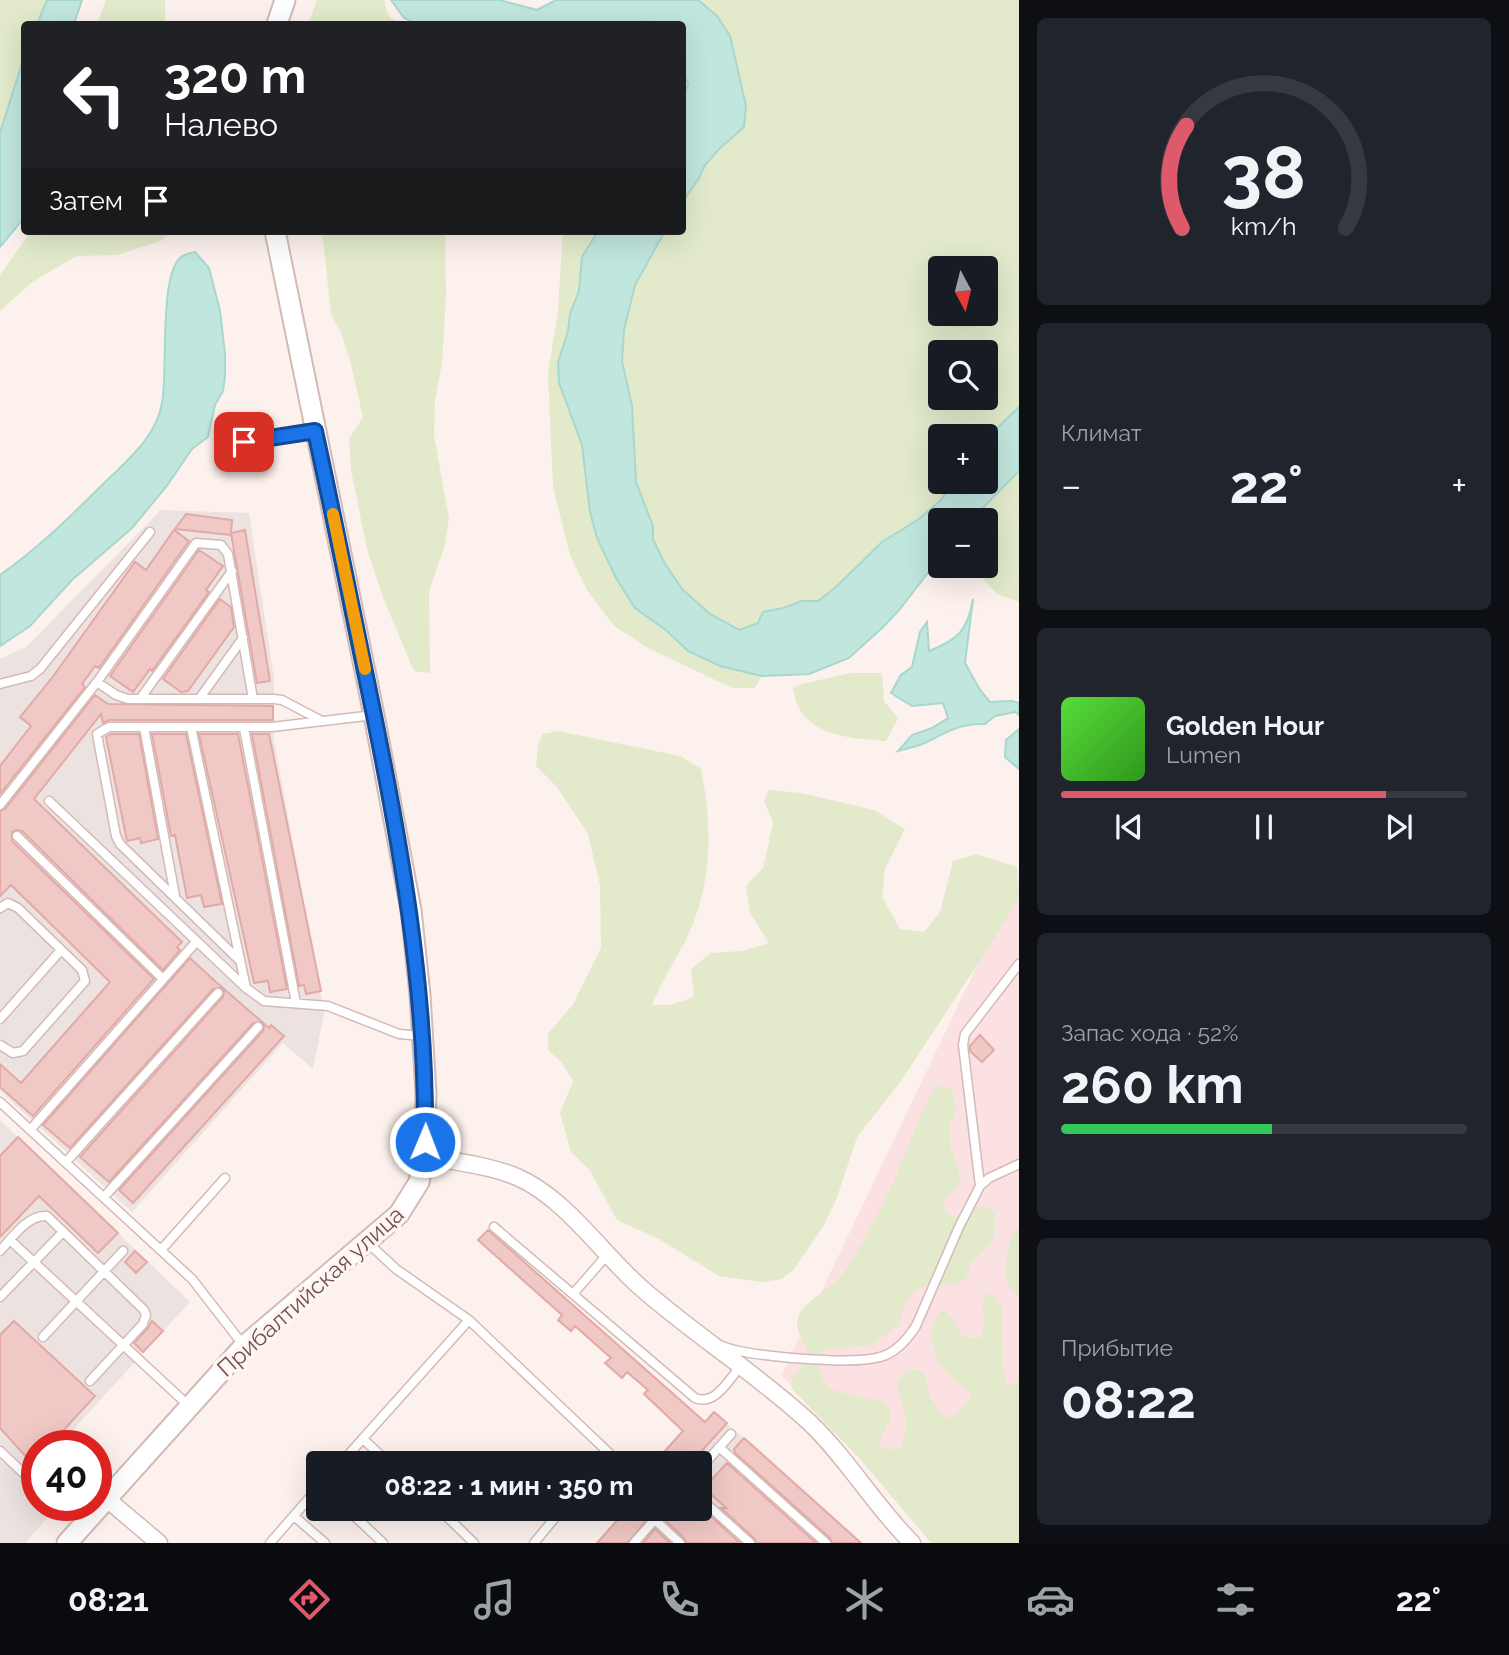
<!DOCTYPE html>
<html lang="ru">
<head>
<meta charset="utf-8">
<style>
	body { margin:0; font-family:Raleway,sans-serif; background:#20242c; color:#f1f3f6; height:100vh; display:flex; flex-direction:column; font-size:26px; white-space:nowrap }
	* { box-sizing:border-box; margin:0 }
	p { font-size:23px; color:#9ea1a6 }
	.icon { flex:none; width:38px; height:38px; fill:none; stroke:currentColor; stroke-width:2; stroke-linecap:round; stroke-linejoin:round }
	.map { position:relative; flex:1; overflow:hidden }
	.side { display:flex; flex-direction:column; gap:18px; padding:18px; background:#0d0f14; width:490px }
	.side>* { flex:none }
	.banner { position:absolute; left:21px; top:21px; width:665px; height:214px; border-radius:7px; box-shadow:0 7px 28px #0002; background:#202124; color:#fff; overflow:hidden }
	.needle { width:46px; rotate:173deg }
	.buttons { position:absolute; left:928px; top:256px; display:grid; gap:14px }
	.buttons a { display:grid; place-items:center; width:70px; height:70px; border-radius:7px; background:#171b24; box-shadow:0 7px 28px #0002; font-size:35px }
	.speed { position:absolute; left:21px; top:1430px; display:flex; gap:14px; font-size:35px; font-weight:700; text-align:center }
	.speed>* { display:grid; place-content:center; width:91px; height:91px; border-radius:50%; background:#171b24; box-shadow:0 7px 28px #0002; line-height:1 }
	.speed .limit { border:10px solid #d22; background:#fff; color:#111 }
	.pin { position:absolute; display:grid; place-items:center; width:60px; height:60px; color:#fff; margin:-30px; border-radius:14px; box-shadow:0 4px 10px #0006 }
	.me { position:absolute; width:77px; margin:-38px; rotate:1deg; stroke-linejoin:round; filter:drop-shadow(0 0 5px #0008) }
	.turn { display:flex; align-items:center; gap:24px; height:147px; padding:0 28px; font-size:32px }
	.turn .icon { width:91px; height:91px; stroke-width:2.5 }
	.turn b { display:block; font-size:49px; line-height:60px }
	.then { display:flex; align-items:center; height:66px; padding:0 28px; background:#0003; gap:14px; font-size:26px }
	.big { font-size:52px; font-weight:700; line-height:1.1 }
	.side .widget { flex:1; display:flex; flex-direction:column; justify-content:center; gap:10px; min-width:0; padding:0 24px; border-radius:10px; background:#20242c }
	.side .dial { align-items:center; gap:0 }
	.dial svg { height:182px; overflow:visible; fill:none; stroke:#363941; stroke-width:7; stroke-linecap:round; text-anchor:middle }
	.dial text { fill:#f1f3f6; stroke:none }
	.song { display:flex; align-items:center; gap:21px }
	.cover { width:84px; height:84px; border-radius:10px; background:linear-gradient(135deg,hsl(110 70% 55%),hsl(110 70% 35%)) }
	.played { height:7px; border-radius:4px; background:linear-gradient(90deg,#de5969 80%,#363941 80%) }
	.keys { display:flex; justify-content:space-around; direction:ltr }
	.heat { display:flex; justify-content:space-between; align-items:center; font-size:38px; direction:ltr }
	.charge { height:10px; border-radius:5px; background:linear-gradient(90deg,#34c759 52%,#363941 0) }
	.trip { position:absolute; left:306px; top:1451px; width:406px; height:70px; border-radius:7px; background:#171b24; box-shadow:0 7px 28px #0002; font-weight:700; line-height:70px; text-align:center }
	.dock { display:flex; height:112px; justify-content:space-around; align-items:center; background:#090b0e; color:#9ea1a6 }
	.dock .icon { width:49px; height:49px }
	.dock .on { color:#de5969 }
	.dock b { font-size:32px; color:#f1f3f6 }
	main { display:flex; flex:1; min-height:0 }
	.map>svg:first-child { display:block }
	.commercial { fill:#fbe1e2 }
	.industrial { fill:#ece3e1 }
	.green { fill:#e2eacb; fill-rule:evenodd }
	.water { fill:#c1e6de; stroke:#a8d7ce; stroke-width:2 }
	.building { fill:#f0c8c5; stroke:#e2a9a6; stroke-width:2 }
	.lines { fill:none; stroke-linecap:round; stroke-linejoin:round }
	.service-casing { stroke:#d3bab7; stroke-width:11 }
	.minor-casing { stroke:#d3bab7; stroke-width:19 }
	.tertiary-casing { stroke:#d3bab7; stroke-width:23 }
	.service { stroke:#fff; stroke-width:8 }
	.minor { stroke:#fff; stroke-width:16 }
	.tertiary { stroke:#fff; stroke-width:19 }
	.route-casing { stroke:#114b97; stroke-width:18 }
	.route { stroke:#1a73e8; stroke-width:12 }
	.slow { stroke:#f59e0b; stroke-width:12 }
	.labels { text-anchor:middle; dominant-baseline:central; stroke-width:7; stroke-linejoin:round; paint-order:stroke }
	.street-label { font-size:23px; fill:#77504f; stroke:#fef6f3 }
</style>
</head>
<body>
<main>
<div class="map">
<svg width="1019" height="1543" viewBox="0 0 1019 1543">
	<rect width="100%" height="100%" fill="#fcf1ec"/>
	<path class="commercial" d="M 1019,878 L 1019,1543 L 971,1543 L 781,1376 Z"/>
	<path class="industrial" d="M 161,510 L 249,513 L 274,679 L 273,734 L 324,1013 L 313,1069 L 283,1043 L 132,1212 L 0,1091 L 0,659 L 26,647 Z
		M 0,1120 L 190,1302 L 59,1445 L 37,1446 L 37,1505 L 43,1505 L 52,1513 L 25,1543 L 0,1543 Z
		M 714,1412 L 861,1543 L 597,1543 L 628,1509 L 700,1508 L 700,1463 L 669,1463 Z"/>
	<path class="green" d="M 0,0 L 47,0 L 37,24 L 24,24 L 24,57 L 0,133 Z
		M 106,0 L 165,0 L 165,24 L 97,24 Z
		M 317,0 L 384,0 L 388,15 L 399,24 L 308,24 Z
		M 698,0 L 1019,0 L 1019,407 L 985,440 L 985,436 L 940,436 L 940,481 L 953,481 L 941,500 L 919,519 L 882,542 L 837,586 L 818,601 L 802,601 L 763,612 L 758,622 L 739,630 L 710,614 L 682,589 L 664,562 L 653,539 L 653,526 L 636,482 L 622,361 L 624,330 L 635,285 L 665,231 L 682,231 L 683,201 L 699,178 L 705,165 L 718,150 L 741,80 L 732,52 L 730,36 L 717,16 ZM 940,268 L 985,268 L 985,313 L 940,313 ZM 940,352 L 985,352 L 985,397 L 940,397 Z
		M 31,231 L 174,231 L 161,241 L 117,255 L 76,256 L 31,283 L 0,311 L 0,275 Z
		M 322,231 L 445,231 L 446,295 L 442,363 L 435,400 L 434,436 L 449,518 L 445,545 L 429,591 L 430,673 L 414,671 L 384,600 L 367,549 L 351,470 L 349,439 L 363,417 L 350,360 L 341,333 L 331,314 Z
		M 563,231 L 598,231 L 582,257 L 579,291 L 570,314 L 568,331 L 558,363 L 559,383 L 582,445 L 590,512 L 597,538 L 635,608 L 667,631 L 688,651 L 720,666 L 762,676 L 755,688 L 732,688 L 648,648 L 614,626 L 587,590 L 570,555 L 553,487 L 548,375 L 558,310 Z
		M 1019,471 L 1019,602 L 997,594 L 970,565 L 985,565 L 985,520 L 971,520 Z
		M 851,673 L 882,673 L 884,701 L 898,718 L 886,741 C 847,738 799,736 793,688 L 801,684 Z
		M 558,731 L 680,756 L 701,769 C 712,824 713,881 689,933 C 678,957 661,981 652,1005 L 670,1005 L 694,997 L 691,969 L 711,953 L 742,951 L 769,943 L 750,913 L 746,886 L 763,868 L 767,851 L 773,822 L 764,801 L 769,790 L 801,793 L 874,810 L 905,829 L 885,869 L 882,897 L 900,929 L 924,932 L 940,912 L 953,861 L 976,854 L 1017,867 L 1019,896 L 998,933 L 901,1081 L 857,1137 L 836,1200 L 823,1227 L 794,1269 L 782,1279 L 762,1282 L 719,1276 L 659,1239 L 617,1220 L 589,1169 L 571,1152 L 560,1113 L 573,1081 L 561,1062 L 548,1050 L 548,1034 L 574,1003 L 601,948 L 600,885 L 588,834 L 557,787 L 536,766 L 538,744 L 543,734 Z
		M 936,1084 L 951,1088 C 963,1117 948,1114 949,1136 C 949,1153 961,1164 960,1184 L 944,1201 L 945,1211 L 952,1217 L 984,1206 L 995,1212 L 995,1234 L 988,1247 L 971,1262 L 966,1280 C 955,1285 954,1283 944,1284 C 910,1287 906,1295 899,1325 L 871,1345 L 831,1349 L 823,1352 C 807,1401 857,1391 885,1404 L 891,1410 L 891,1417 L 879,1443 L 885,1450 L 900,1448 C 912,1424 904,1407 896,1384 L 905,1373 L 918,1369 L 926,1378 L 929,1395 L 944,1418 L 956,1415 L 971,1397 C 964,1383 956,1384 948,1374 C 931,1355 923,1327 943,1309 C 957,1320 955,1329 966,1338 L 980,1338 C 989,1323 979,1311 985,1293 L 994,1294 L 1002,1309 L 1003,1372 L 1007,1387 L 1016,1383 L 1019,1369 L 1019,1543 L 931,1543 L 861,1460 L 793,1390 L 791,1385 C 794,1371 804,1367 809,1355 C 805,1342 792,1328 799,1315 C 806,1300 827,1291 838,1279 C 850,1267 858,1249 867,1234 C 896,1187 910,1133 936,1084 Z
		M 1019,1227 L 1019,1299 L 1005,1280 C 1006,1264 1006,1237 1019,1227 Z"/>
	<path class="water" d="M 47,0 L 82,0 L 74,24 L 37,24 Z
		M 391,0 L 499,0 L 537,10 L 556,0 L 698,0 L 717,16 L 730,36 L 746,106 L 744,127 L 718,150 L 705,165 L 699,178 L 683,201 L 682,102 L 688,84 L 683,72 L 685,37 L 683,34 L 682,24 L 643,21 L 625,24 L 417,24 L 404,18 Z
		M 24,57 L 24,218 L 0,247 L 0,133 Z
		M 598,231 L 665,231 L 635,285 L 624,330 L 622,361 L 632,406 L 636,482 L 653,526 L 653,539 L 664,562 L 682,589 L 710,614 L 739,630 L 758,623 L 763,612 L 783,608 L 802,601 L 818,601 L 837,586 L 882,542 L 919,519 L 941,500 L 953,481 L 985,481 L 985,440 L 1019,407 L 1019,471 L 971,520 L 940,520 L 940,557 L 900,609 L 882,628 L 849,658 L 809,674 L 762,676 L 720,666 L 688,651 L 667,631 L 635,608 L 616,578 L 597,538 L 590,512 L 582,445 L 559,383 L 558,363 L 568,331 L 570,314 L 579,291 L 582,257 Z
		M 195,252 L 209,268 L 220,311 L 225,354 L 225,377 L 223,391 L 215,405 L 208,437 L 192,449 L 166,487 L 132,528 L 72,580 L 30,626 L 0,646 L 0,575 C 37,549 68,519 100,487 C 124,463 156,439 162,403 C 168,372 159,278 180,258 C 184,254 190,253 195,252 Z
		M 973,599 L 965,663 L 980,690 L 990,702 L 1012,701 L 1019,703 L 1019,715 L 1015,712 L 995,716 L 985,724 C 957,723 945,734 920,745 C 913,747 905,749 898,751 L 912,735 L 932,728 L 948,718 L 943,703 L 912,706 L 891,693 L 901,675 L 912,667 L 920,632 L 927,622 L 929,651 C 958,640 968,630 973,599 Z
		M 1019,729 L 1019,769 L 1005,757 L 1006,740 Z"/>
	<path class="building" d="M 186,514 L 232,520 L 231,533 L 245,530 L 270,681 L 257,683 L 231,533 L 230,535 L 175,529 Z
		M 174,530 L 189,541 L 99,668 L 95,666 L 82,684 L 85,687 L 0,794 L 0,766 L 31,726 L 20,717 L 52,678 L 135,562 L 146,570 Z
		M 199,550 L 223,566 L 206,590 L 209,592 L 152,671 L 150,669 L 133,692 L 110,676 Z
		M 220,599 L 231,607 L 234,627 L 188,691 L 181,692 L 163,679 Z
		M 95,695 L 108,704 L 273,706 L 273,720 L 109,720 L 103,723 L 101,714 L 34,799 L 182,942 L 177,947 L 180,950 L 163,970 L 22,831 L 16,830 L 12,832 L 12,841 L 154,979 L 33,1116 L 0,1087 L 0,1064 L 21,1083 L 110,982 L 11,885 L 0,896 L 0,811 L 5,809 Z
		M 111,734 L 139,734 L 158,839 L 141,843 L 140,838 L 127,841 L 106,737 Z
		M 152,734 L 186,734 L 222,904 L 204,907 L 201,895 L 187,898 L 175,835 L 171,836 Z
		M 199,734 L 238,734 L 287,989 L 270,992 L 268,981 L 254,983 Z
		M 252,734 L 269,734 L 321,991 L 306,994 L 304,985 L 299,986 Z
		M 190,958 L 216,982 L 269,1028 L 271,1025 L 284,1036 L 133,1203 L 119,1190 L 263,1031 L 264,1026 L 262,1022 L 253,1023 L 109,1182 L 80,1157 L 223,997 L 224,992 L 222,988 L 213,989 L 70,1148 L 43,1125 Z
		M 980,1035 L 994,1050 L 982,1062 L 970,1051 L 970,1046 Z
		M 18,1137 L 118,1233 L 98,1253 L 39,1196 L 0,1237 L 0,1156 Z
		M 488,1230 L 705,1422 L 714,1412 L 727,1423 L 691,1463 L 676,1463 L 664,1452 L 683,1431 L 644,1394 L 648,1390 L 627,1372 L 622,1378 L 605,1363 L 611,1358 L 575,1326 L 571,1331 L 558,1320 L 562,1315 L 478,1240 Z
		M 135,1251 L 147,1262 L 136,1273 L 125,1262 Z
		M 14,1321 L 95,1396 L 49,1446 L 37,1446 L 37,1469 L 0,1428 L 0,1335 Z
		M 152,1321 L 163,1331 L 143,1352 L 134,1343 L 148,1328 Z
		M 744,1438 L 861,1543 L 832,1543 L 830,1538 L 735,1453 L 734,1449 Z
		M 727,1463 L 816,1543 L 756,1543 L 754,1538 L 721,1508 L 726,1508 L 704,1488 Z
		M 628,1508 L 656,1508 L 628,1543 L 597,1543 Z
		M 671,1508 L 702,1508 L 740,1543 L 686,1543 L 684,1538 L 664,1519 Z
		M 655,1529 L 670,1543 L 643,1543 Z"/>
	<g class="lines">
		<defs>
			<path id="service" d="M 226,445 L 315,431
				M 97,682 L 116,695 L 128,699 L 274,699 L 282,700 L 322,721
				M 0,684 L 31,676 L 40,669 L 150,532
				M 140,699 L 232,571
				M 199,699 L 243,638
				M 144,727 L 175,896
				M 191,727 L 246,988
				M 244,728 L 296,1003
				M 49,801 L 246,988 L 264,1001 L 328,1006 L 399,1034 L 422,1036
				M 0,805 L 97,682 L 196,543 L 221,545 L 228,554 L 253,699
				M 17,836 L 163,979
				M 0,908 L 8,903 L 18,908 L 82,970 L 85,981 L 23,1051 L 13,1053 L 0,1045
				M 239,960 L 120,844 L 116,836 L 97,734 L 109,727 L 272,727 L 374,715
				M 0,1019 L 61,950
				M 0,1102 L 192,1279 L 244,1346
				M 30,1130 L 196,942
				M 66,1162 L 218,993
				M 980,1186 L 963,1045 L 965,1034 L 1019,964
				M 104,1197 L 258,1027
				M 494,1227 L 695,1398 C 715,1406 728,1381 740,1367
				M 10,1240 L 189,1406
				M 367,1242 L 396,1269 L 469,1320 L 610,1454 L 603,1463
				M 161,1250 L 225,1178
				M 0,1251 C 12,1238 28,1214 47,1216 L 144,1310 L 146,1315 L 143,1324 L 90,1381
				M 573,1294 L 607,1255
				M 0,1297 L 63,1232
				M 43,1337 L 123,1251
				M 722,1346 C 749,1357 852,1365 880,1357 C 896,1353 907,1340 916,1326 L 959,1227 L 980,1186 L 989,1178 L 1019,1164
				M 363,1439 L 389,1463
				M 719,1447 L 826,1543
				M 0,1451 L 37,1486
				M 341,1463 L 469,1320
				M 700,1469 L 731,1434
				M 700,1498 L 750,1543
				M 72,1505 L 89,1519
				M 346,1508 L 383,1543
				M 438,1508 L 474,1543
				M 294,1516 L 325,1543
				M 655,1520 L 680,1543
				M 270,1543 L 318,1488
				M 534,1543 L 563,1508
				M 634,1543 L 665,1508"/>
			<path id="minor" d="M 424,1156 C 454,1162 489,1165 517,1177 C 564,1197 601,1252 639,1286 C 693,1334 756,1373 809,1422 C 847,1458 874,1505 912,1543
				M 107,1499 L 159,1543"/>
			<path id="tertiary" d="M 277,24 L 285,0
				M 67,1543 L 244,1346 L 399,1214 L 419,1182 L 424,1156 L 426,1093 L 420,995 L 411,910 L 374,715 L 275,231"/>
		</defs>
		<use href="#service" class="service-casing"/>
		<use href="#minor" class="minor-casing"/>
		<use href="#tertiary" class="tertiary-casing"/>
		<use href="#service" class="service"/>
		<use href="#minor" class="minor"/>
		<use href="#tertiary" class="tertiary"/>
	</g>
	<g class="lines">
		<defs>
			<path id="route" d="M 244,442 L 315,431 C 334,518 351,604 369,691 C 400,841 427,988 425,1142"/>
		</defs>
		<use href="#route" class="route-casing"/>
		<use href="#route" class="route"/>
		<path class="slow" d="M 333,514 L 365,669"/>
	</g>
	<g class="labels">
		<g class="street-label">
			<text transform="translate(310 1291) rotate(-42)">Прибалтийская улица</text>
		</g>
	</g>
</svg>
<div class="buttons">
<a><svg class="needle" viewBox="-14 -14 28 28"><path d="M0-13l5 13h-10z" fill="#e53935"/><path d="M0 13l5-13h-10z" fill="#9ea1a6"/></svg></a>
<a><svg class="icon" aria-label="search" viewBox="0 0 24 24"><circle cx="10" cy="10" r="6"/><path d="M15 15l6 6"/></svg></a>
<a>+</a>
<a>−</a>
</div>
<div class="speed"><div class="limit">40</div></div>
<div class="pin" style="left:244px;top:442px;background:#d93025"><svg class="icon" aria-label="arrive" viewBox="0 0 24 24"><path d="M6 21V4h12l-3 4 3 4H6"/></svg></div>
<svg class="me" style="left:425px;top:1142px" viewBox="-20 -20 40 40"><circle r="17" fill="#1a73e8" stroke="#fff" stroke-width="3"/><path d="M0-11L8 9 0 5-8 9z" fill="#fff"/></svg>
<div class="trip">08:22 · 1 мин · 350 m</div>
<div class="banner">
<div class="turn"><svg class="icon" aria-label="left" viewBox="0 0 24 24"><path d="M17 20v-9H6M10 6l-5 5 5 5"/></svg><div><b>320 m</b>Налево</div></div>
<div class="then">Затем<svg class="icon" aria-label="arrive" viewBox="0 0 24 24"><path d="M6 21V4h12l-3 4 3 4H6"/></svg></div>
</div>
</div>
<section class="side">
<div class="widget dial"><svg viewBox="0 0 100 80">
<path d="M14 69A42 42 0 1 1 86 69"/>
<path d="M14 69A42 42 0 0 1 16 24" stroke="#de5969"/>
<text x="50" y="56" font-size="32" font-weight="700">38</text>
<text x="50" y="72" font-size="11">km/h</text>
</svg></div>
<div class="widget"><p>Климат</p>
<div class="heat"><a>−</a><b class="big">22°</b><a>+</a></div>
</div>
<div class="widget">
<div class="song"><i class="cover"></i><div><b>Golden Hour</b><p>Lumen</p></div></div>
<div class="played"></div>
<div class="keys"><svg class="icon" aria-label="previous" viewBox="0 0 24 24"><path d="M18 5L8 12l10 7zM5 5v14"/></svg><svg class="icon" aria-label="pause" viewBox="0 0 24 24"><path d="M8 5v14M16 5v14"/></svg><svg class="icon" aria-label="next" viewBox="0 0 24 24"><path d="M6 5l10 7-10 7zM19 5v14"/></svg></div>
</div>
<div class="widget"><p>Запас хода · 52%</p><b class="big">260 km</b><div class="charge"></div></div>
<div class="widget"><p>Прибытие</p><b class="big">08:22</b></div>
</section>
</main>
<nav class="dock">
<b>08:21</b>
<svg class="icon on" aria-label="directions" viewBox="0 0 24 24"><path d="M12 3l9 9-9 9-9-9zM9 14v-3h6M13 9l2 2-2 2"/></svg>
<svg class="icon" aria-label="music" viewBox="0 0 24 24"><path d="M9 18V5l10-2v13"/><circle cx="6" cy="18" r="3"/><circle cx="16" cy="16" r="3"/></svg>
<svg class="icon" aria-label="phone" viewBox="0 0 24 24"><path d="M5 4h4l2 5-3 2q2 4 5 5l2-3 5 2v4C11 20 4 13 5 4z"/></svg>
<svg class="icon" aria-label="climate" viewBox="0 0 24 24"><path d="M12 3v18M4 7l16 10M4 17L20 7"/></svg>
<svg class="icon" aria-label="car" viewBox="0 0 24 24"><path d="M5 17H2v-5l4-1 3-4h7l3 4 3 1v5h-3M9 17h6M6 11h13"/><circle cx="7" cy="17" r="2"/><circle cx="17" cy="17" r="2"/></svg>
<svg class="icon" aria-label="filters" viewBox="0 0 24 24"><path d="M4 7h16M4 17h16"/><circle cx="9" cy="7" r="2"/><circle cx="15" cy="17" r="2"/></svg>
<b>22°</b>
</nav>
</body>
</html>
